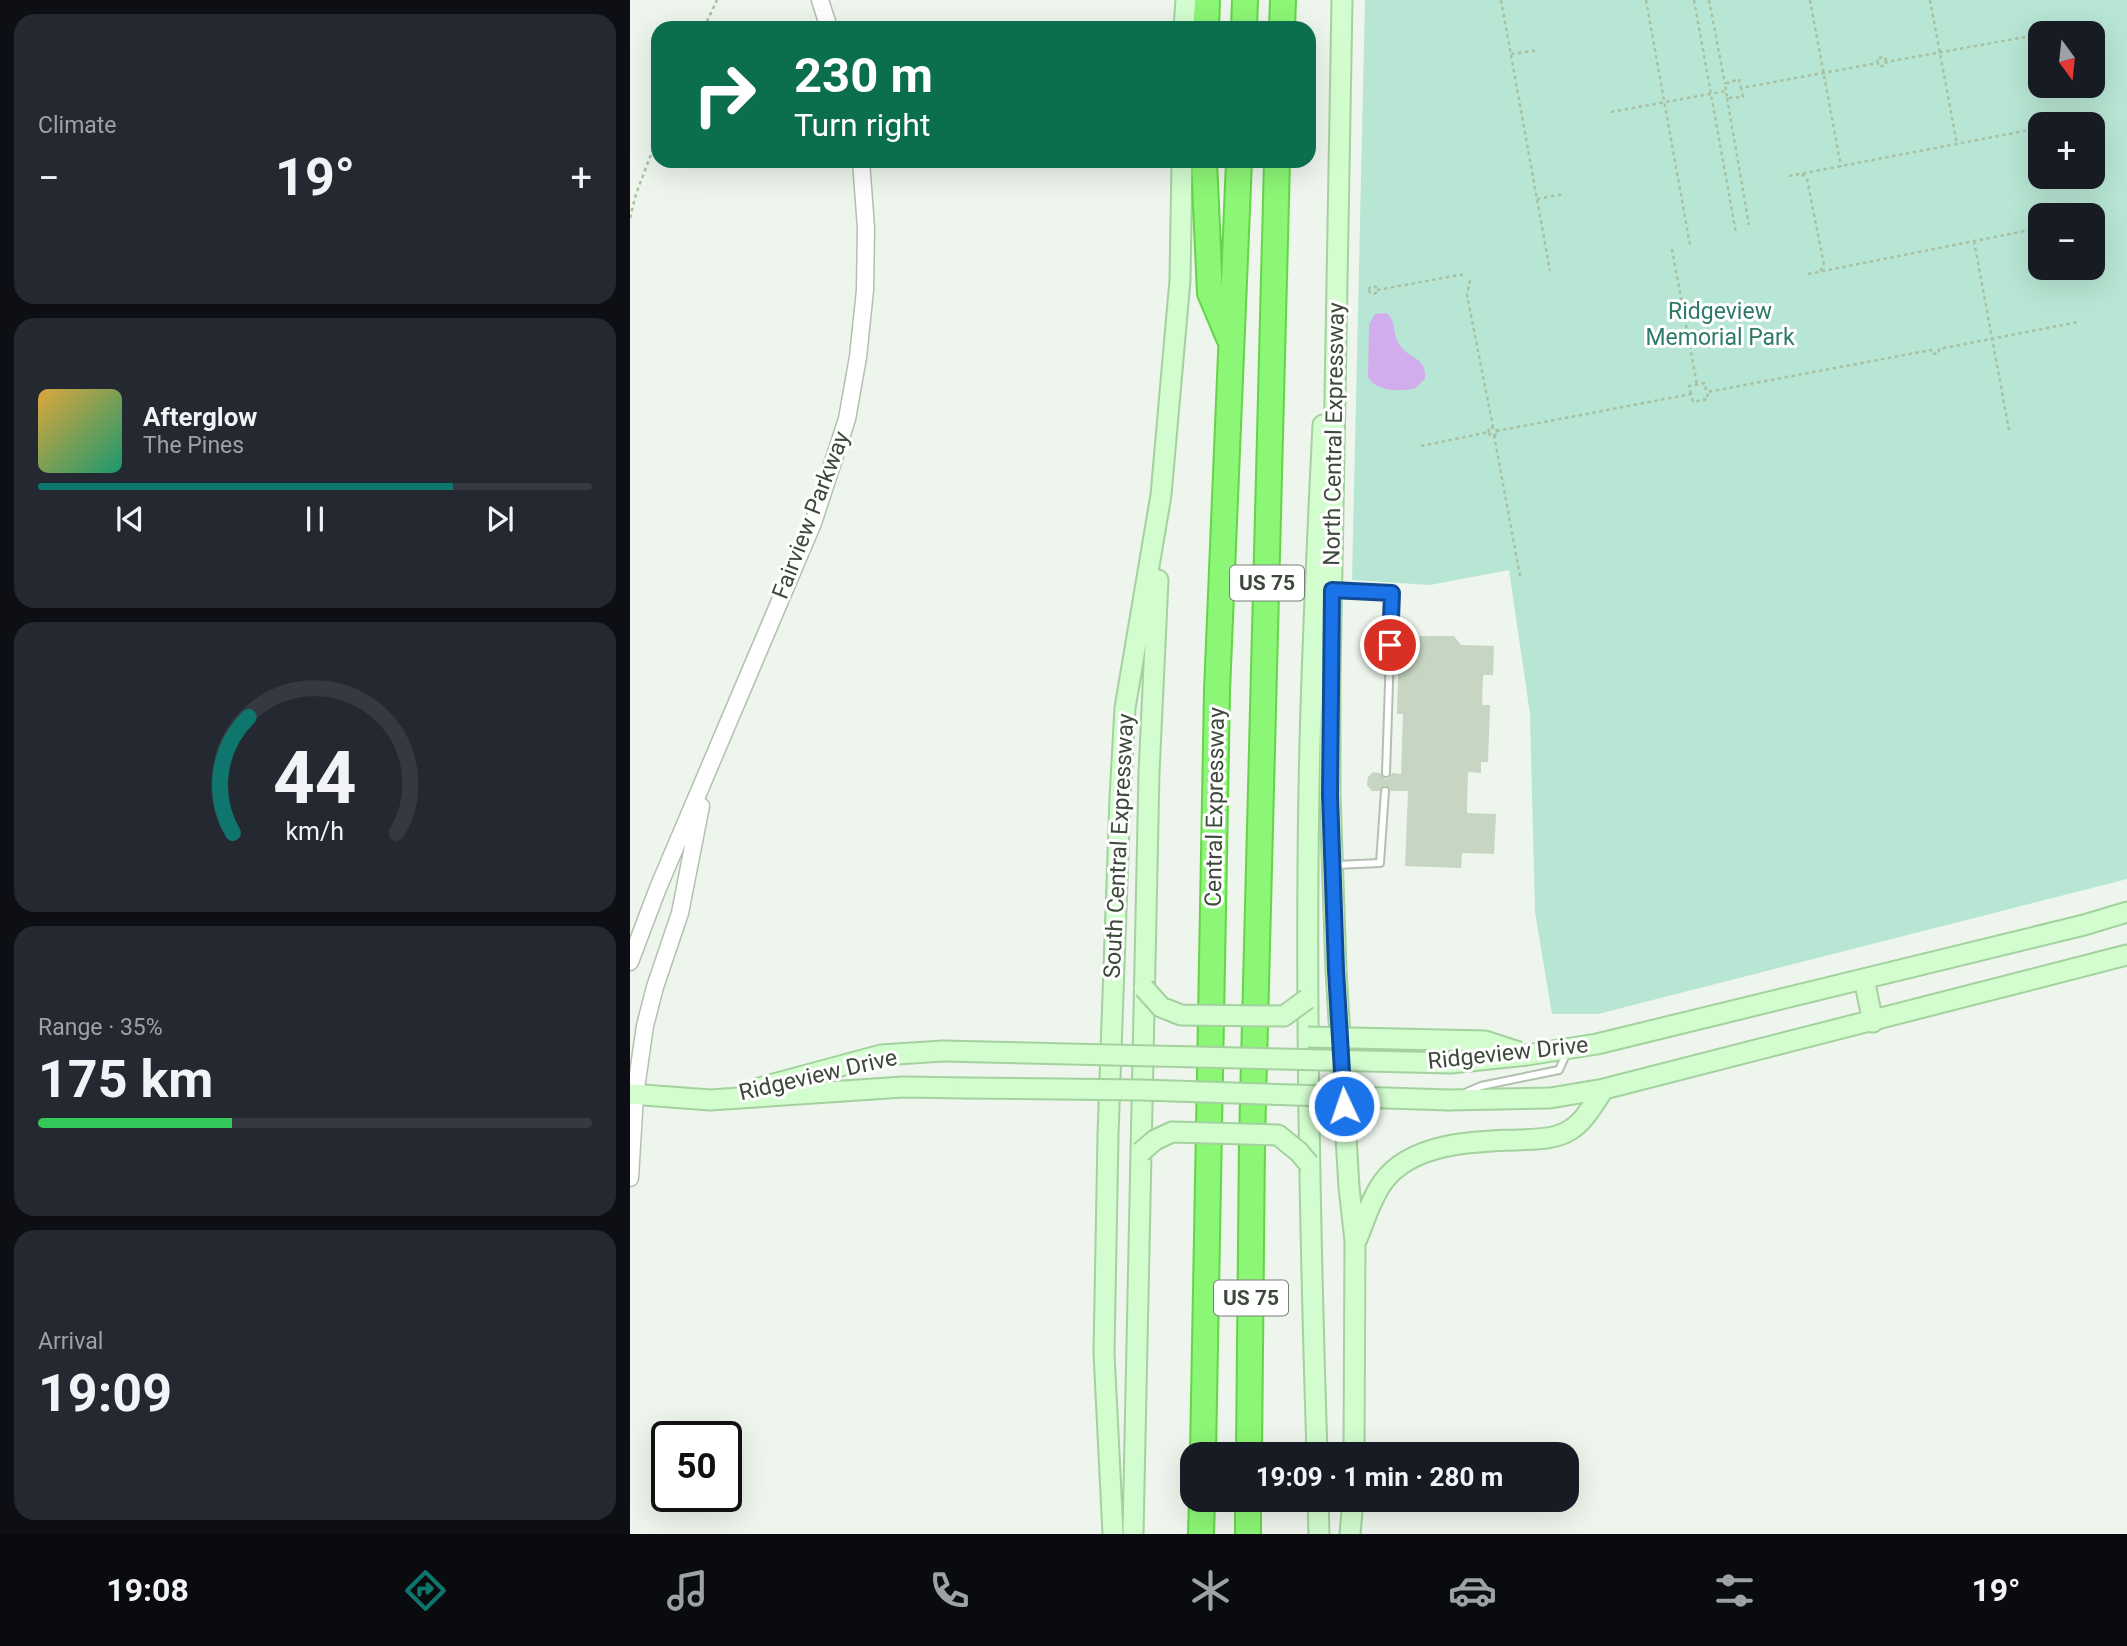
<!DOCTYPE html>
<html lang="en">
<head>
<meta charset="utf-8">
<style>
	body { margin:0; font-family:Roboto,sans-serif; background:#242831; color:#f1f3f6; height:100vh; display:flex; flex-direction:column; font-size:26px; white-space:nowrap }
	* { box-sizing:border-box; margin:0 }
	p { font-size:23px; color:#9ea1a6 }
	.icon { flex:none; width:38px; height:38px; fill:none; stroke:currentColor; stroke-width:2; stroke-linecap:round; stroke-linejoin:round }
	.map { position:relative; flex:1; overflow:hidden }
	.details { display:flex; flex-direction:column; gap:14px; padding:14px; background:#0d0f14; width:630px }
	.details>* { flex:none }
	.guide { position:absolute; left:21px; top:21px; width:665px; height:147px; border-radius:21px; box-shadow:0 7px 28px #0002; background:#0b6e4f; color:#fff; overflow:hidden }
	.needle { width:46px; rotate:165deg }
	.tools { position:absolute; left:1398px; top:21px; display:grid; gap:14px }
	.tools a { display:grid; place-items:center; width:77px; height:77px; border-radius:14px; background:#171b24; box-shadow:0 7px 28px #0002; font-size:35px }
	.speed { position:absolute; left:21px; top:1421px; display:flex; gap:14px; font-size:35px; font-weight:700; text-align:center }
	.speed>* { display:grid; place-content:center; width:91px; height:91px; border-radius:50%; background:#171b24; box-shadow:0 7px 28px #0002; line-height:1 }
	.speed .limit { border:4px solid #111; border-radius:10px; background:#fff; color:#111 }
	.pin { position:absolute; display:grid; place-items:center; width:60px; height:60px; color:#fff; margin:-30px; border:4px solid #fff; border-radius:50%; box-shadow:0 2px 7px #0007 }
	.me { position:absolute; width:77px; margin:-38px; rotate:357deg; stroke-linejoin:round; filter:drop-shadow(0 0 5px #0008) }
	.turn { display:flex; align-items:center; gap:24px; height:147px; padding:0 28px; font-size:32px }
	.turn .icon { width:91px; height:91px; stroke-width:2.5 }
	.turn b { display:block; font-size:49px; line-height:60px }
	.big { font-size:52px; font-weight:700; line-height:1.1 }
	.details .card { flex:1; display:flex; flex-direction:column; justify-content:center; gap:10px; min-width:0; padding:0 24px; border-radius:21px; background:#242831 }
	.details .dial { align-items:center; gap:0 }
	.dial svg { height:182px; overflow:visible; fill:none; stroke:#363941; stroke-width:7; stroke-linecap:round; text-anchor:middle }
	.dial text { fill:#f1f3f6; stroke:none }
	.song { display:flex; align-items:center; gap:21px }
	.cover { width:84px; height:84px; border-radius:10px; background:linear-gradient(135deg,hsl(40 70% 55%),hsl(160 70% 35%)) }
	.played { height:7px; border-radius:4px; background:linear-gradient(90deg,#0f766e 75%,#363941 75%) }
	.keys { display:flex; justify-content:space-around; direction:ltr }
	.heat { display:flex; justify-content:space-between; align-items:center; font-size:38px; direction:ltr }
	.charge { height:10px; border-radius:5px; background:linear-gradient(90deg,#34c759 35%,#363941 0) }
	.trip { position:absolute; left:550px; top:1442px; width:399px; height:70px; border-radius:21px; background:#171b24; box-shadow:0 7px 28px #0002; font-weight:700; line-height:70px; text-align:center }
	.tab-bar { display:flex; height:112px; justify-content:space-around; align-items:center; background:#090b0e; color:#9ea1a6 }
	.tab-bar .icon { width:49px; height:49px }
	.tab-bar .active { color:#0f766e }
	.tab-bar b { font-size:32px; color:#f1f3f6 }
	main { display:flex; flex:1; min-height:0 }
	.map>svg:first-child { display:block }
	.green { fill:#b8e6d4; fill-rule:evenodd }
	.water { fill:#d2aded }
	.building { fill:#c6d6c2 }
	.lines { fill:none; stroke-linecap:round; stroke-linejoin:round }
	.service-casing { stroke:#b2c0af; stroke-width:10 }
	.tertiary-casing { stroke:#b2c0af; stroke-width:19 }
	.secondary-casing { stroke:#a3d29e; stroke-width:23 }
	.motorway-casing { stroke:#63d546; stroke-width:28 }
	.path { stroke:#a7c1a1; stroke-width:2.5; stroke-dasharray:3.5 3.5; stroke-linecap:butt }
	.service { stroke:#fff; stroke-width:6 }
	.tertiary { stroke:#fff; stroke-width:16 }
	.secondary { stroke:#d3fccf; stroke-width:19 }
	.motorway { stroke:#8cf676; stroke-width:24 }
	.secondary-bridge-casing { stroke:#a3d29e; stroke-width:23; stroke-linecap:butt }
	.secondary-bridge { stroke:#d3fccf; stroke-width:19 }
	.route-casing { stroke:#114b97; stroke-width:18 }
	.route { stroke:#1a73e8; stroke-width:12 }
	.labels { text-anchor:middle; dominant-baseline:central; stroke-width:6; stroke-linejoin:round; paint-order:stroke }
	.shield { fill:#fff; stroke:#778075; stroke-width:2 }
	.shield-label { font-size:21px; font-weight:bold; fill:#3d493a }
	.park-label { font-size:23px; fill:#2f7969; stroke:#fff }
	.street-label { font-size:23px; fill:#3d493a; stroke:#fff }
</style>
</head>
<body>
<main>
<section class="details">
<div class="card"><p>Climate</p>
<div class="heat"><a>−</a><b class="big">19°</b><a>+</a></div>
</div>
<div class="card">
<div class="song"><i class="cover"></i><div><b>Afterglow</b><p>The Pines</p></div></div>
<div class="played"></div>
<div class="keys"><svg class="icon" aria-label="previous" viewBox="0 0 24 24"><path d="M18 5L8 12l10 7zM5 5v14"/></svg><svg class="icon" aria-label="pause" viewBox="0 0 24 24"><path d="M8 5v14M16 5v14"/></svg><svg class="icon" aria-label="next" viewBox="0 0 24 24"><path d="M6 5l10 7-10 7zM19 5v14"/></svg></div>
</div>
<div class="card dial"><svg viewBox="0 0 100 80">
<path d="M14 69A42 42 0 1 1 86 69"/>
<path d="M14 69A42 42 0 0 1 21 18" stroke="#0f766e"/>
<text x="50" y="56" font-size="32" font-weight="700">44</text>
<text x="50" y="72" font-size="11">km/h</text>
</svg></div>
<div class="card"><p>Range · 35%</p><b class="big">175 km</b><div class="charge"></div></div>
<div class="card"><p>Arrival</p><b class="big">19:09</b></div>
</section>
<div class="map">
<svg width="1497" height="1534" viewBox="0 0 1497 1534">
	<rect width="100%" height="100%" fill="#edf5ec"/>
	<path class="green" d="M 735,0 L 1497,0 L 1497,879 L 968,1014 L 922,1014 L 905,912 L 900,714 L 879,570 L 800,585 L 722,580 ZM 1410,33 L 1463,33 L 1463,86 L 1410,86 ZM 1410,124 L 1463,124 L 1463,177 L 1410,177 ZM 1410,215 L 1463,215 L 1463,268 L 1410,268 Z"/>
	<path class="water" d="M 756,313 C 767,321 762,333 769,344 C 778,359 797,357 795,378 L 786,388 C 771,392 746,392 738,377 L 739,324 L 745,314 Z"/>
	<path class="building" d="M 779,636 L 824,636 L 831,645 L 864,646 L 863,675 L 853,675 L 852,705 L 860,705 L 858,762 L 851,762 L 851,773 L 838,772 L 837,813 L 866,814 L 864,854 L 832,853 L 831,868 L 775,866 L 778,791 L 761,791 L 755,785 L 749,791 L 742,791 L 737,785 L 738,777 L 743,772 L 750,773 L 755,779 L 759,778 L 762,773 L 771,774 L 773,714 L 767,714 L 769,644 L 778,644 Z"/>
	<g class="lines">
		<defs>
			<path id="service" d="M 706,591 L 762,593 L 756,773
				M 705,865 L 750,863 L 755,791
				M 837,1092 L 851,1086 L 929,1070 L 937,1052"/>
			<path id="tertiary" d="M 190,0 L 199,28
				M 0,962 L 28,888 L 183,523 L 217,419 L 228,357 L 235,290 L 236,228 L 231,161
				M 0,1178 L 5,1095 L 15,1026 L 25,987 L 50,913 L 71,806"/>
			<path id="secondary" d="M 712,0 L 700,678 L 700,795 L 706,970 L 719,1187 L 725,1241 L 724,1454
				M 554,28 L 556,0
				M 1234,979 L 1243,1022
				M 897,1055 L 967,1044 L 1454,925 L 1497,912
				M 129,1088 L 251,1055 L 313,1051
				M 0,1094 L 80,1100 L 273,1087 L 336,1088
				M 819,1100 L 920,1098 L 974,1089 L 1497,955
				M 726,1241 C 735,1221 740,1200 753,1182 C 781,1143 844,1141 887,1140 C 904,1139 925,1140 940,1130 C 955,1121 964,1103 974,1089
				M 687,1454 C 680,1233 675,1011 679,789 C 681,667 687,546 693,425
				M 688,1500 L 689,1534
				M 483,1534 L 474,1353 L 478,1135 L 490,798 L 495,708 L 531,495 L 550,280 L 552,161
				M 503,1534 L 519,773 L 528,580
				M 720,1534 L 723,1500"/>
			<path id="motorway" d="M 576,28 L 577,0
				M 614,28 L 615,0
				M 652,28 L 653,0
				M 574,161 L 580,293 L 599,338
				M 573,1454 L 587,691 L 609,161
				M 619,1454 L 622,1141 L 647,161
				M 571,1534 L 572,1500
				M 618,1534 L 618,1500"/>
		</defs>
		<use href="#service" class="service-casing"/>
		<use href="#tertiary" class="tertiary-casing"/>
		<use href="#secondary" class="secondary-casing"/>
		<use href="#motorway" class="motorway-casing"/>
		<path class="path" d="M 871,0 L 920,271
			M 1016,0 L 1060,245
			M 1064,0 L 1106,233
			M 1079,0 L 1095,84
			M 1180,0 L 1211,167
			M 1300,0 L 1327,144
			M 74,28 L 87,0
			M 881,54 L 908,50
			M 1248,63 L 1247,58 L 1255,57 L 1256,62
			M 1096,90 L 1095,84 L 1109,79 L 1111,88
			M 1097,98 L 1119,225
			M 981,112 L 1096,91 L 1097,98 L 1113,97 L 1111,88 L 1248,63 L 1249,67 L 1256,65 L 1256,62 L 1395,37
			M 1172,174 L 1177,179 L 1194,265 L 1190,271
			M 1159,176 L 1410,128
			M 907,199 L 934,194
			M 0,218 L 6,194 L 28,136
			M 1344,241 L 1379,430
			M 1042,249 L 1067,385
			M 1178,274 L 1410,228
			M 840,280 L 837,295 L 863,427
			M739 290a4 4 0 1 1 8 0a4 4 0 1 1-8 0Z
			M 747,290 L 835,274
			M 1061,394 L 1059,386 L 1075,383 L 1076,391
			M 859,432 L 858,428 L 866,427 L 867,431
			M 864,435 L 890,576
			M 791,446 L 859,432 L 860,436 L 868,434 L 867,431 L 1061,394 L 1063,402 L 1078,399 L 1077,392 L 1301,350 L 1302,354 L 1309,353 L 1309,349 L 1448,322"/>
		<use href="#service" class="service"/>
		<use href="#tertiary" class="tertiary"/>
		<use href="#secondary" class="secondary"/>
		<use href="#motorway" class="motorway"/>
		<defs>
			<path id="secondary-bridge" d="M 514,988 L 531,1007 L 551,1015 L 654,1016 L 677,999
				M 678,1037 L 855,1041 L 889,1052
				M 313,1051 L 821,1063 L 897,1055
				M 336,1088 L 512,1090 L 819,1100
				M 511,1152 L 525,1140 L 542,1132 L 648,1135 L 669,1152 L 679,1164"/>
		</defs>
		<use href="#secondary-bridge" class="secondary-bridge-casing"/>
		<use href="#secondary-bridge" class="secondary-bridge"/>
	</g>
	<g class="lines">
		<defs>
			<path id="route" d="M 714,1106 L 706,970 L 700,795 L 702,590 L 762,593 L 760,645"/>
		</defs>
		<use href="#route" class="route-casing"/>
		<use href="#route" class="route"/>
	</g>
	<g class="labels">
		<g class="shield">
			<rect x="600" y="565.5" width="74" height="35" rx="5"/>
			<rect x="584" y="1280.5" width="74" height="35" rx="5"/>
		</g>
		<g class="shield-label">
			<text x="637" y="583">US 75</text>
			<text x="621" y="1298">US 75</text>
		</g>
		<g class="park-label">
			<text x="1090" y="311">Ridgeview<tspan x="1090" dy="26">Memorial Park</tspan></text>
		</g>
		<g class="street-label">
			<text transform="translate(704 434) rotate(-89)">North Central Expressway</text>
			<text transform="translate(181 515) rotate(-69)">Fairview Parkway</text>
			<text transform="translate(585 807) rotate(-89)">Central Expressway</text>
			<text transform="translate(489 846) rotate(-87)">South Central Expressway</text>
			<text transform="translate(878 1053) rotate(-6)">Ridgeview Drive</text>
			<text transform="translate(188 1075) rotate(-13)">Ridgeview Drive</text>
		</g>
	</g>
</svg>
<div class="tools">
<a><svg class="needle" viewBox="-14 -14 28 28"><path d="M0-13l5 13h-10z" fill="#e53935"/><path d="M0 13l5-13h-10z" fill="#9ea1a6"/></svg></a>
<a>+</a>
<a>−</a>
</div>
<div class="speed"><div class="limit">50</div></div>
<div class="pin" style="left:760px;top:645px;background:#d93025"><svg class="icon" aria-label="arrive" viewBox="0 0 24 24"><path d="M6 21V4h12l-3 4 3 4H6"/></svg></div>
<svg class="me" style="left:714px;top:1106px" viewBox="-20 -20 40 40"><circle r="17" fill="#1a73e8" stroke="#fff" stroke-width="3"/><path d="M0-11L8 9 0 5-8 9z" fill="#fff"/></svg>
<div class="trip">19:09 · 1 min · 280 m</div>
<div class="guide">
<div class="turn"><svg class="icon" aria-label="right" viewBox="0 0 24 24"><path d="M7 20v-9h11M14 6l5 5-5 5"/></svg><div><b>230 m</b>Turn right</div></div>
</div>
</div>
</main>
<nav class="tab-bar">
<b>19:08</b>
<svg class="icon active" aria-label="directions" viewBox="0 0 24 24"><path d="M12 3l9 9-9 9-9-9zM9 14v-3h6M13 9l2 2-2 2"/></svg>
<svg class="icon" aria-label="music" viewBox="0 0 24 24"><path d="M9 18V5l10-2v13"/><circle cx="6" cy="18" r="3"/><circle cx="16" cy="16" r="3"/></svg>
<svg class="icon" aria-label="phone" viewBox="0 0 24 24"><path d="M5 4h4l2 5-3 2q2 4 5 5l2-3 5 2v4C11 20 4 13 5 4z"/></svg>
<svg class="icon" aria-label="climate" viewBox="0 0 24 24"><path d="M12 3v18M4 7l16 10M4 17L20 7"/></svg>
<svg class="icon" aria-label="car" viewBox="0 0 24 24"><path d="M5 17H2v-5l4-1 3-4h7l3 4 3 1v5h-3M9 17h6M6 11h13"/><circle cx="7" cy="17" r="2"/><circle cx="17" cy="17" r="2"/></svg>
<svg class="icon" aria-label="filters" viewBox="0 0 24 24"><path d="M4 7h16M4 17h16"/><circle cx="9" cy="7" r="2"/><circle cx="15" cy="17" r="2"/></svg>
<b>19°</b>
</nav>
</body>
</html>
